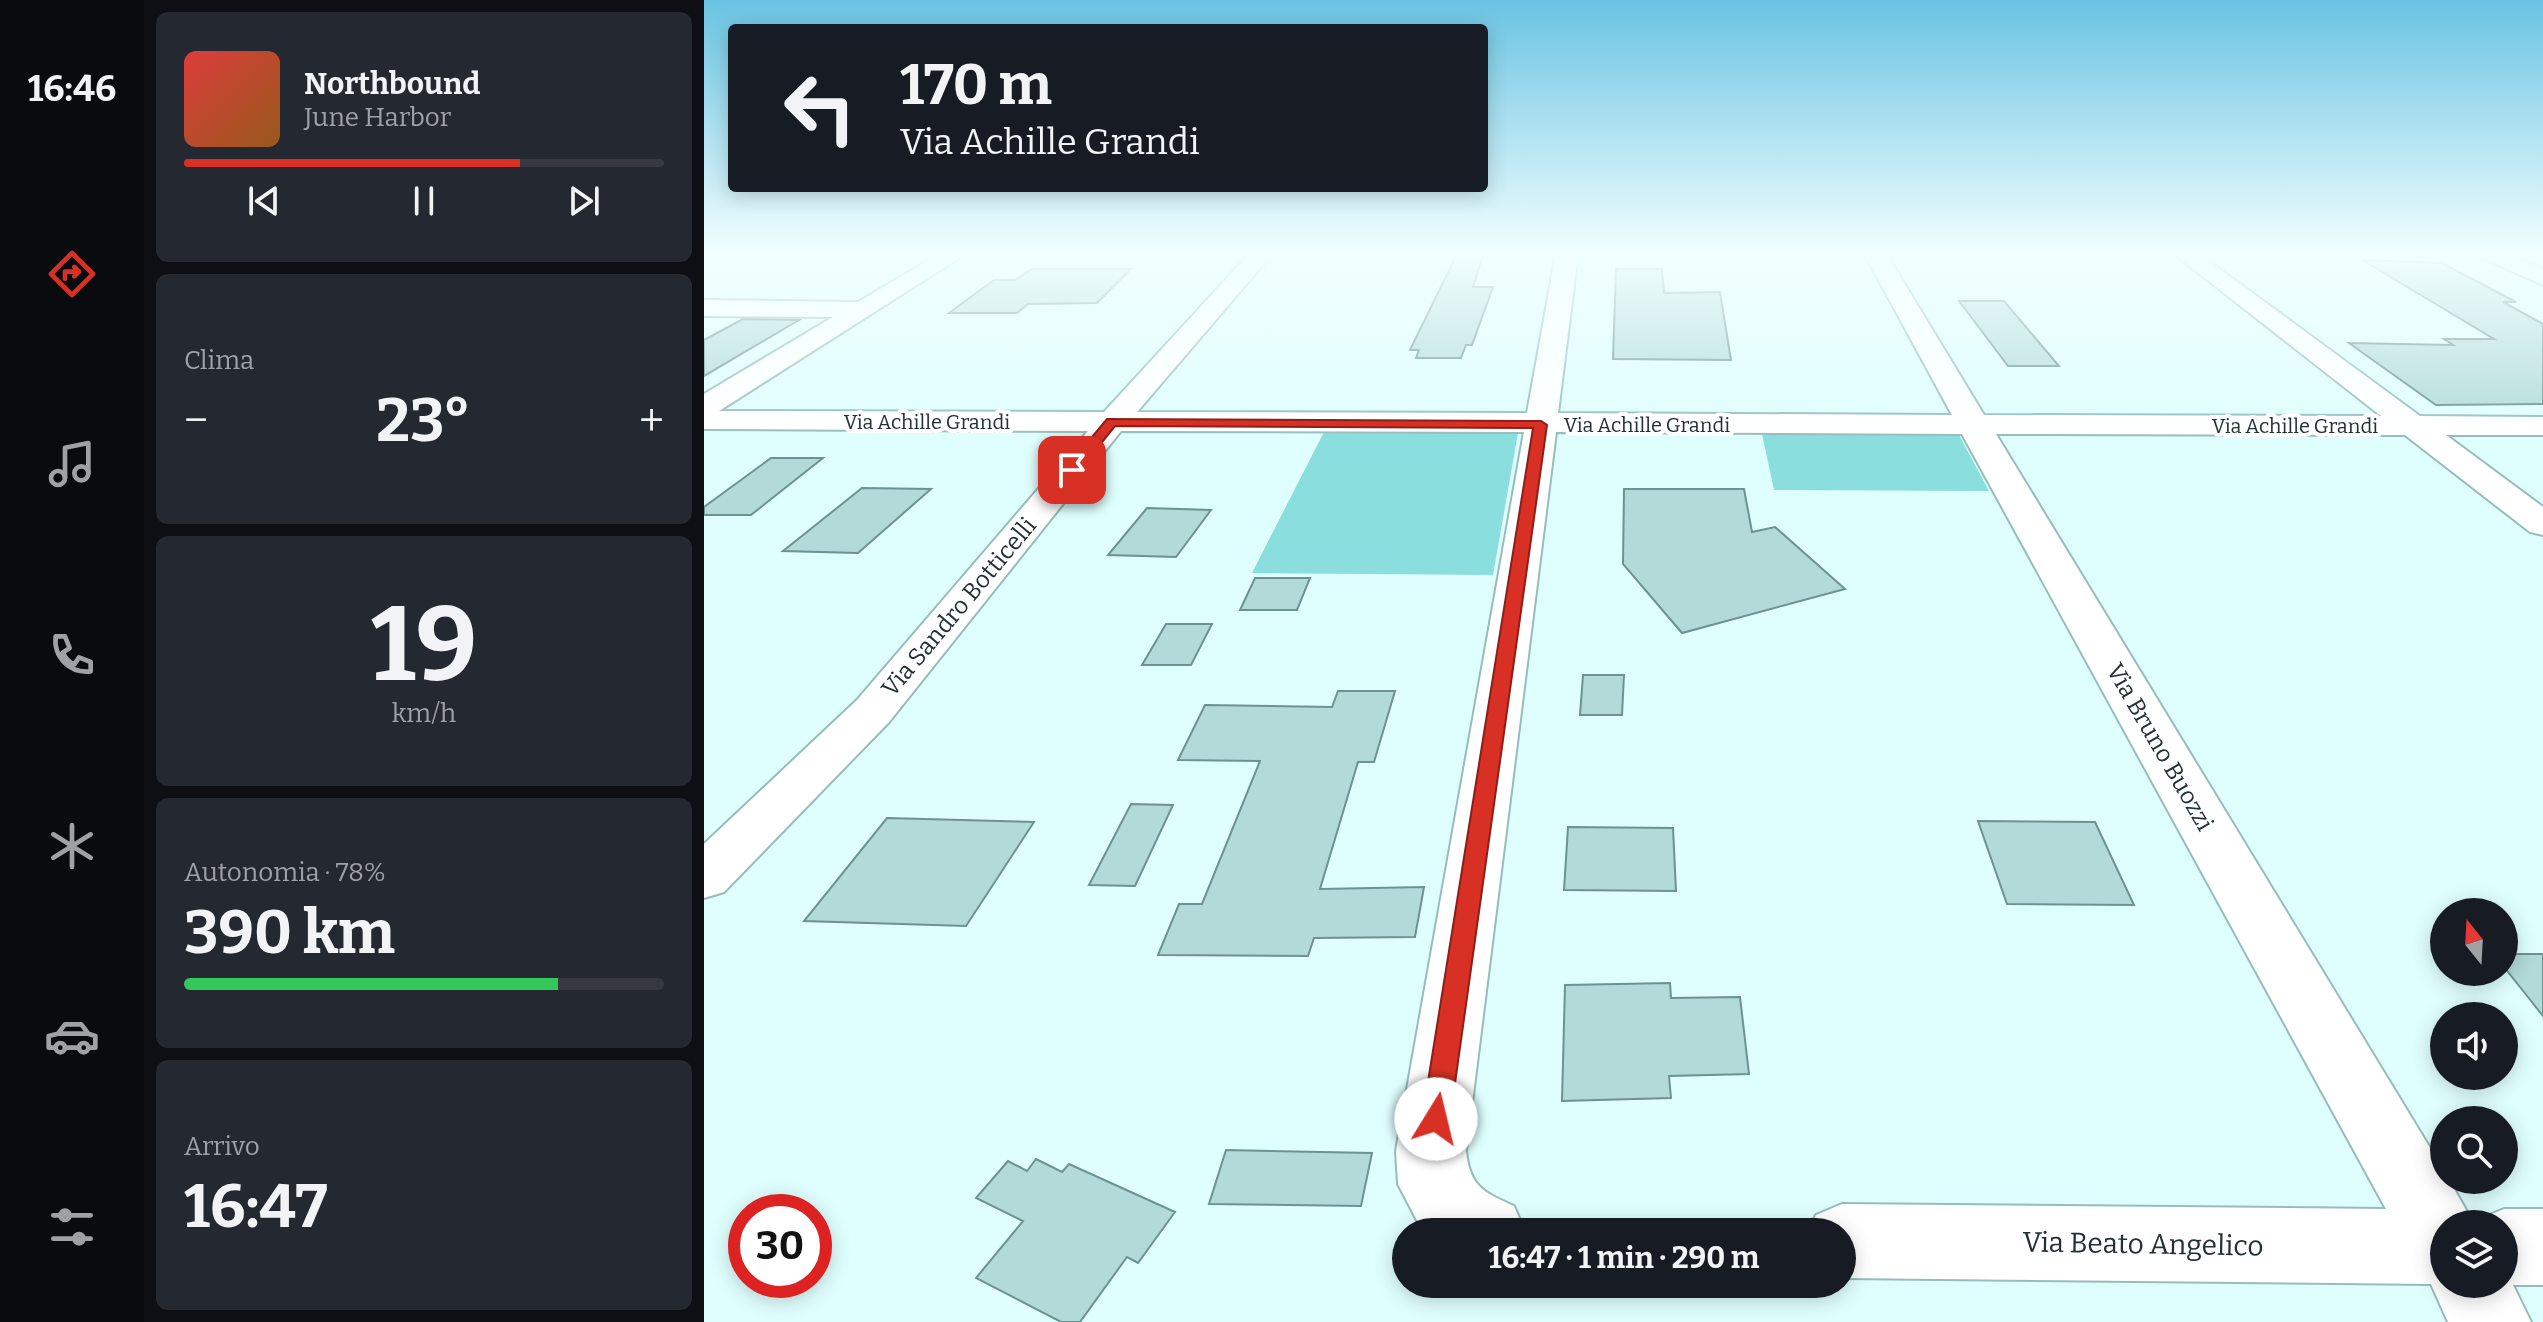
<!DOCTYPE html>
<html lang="it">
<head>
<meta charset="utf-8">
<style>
	body { margin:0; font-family:Bitter,serif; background:#242831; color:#f1f3f6; height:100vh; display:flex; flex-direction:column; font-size:30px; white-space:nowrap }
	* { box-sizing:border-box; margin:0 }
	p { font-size:26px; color:#9ea1a6 }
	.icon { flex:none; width:44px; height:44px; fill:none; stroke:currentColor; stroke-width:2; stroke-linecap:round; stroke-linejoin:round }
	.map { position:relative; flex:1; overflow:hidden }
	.panel { display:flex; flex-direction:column; gap:12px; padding:12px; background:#0d0f14; width:560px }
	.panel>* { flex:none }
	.top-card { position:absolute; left:24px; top:24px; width:760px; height:168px; border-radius:8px; box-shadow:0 4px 20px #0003; background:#171b24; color:#f1f3f6; overflow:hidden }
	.needle { width:52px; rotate:342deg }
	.tools { position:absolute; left:1726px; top:898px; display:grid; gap:16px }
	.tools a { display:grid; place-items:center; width:88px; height:88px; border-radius:50%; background:#171b24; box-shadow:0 4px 20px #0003; font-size:40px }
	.speed { position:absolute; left:24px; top:1194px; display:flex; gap:16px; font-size:40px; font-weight:700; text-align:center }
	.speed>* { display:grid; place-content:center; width:104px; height:104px; border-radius:50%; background:#171b24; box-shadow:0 4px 20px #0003; line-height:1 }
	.speed .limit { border:12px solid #d22; background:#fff; color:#111 }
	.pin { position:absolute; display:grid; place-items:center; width:68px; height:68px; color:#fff; margin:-34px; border-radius:16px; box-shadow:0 4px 12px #0006 }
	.me { position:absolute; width:88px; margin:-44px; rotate:9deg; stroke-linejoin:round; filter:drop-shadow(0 0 6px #0008) }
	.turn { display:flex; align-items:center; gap:28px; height:168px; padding:0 40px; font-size:36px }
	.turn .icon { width:104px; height:104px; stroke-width:2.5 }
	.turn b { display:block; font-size:56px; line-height:68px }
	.big { font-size:60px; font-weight:700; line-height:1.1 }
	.panel .card { flex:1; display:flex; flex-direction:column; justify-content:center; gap:12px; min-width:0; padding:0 28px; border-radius:12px; background:#242831 }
	.panel .dial { align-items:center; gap:0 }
	.dial b { font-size:104px; line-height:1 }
	.song { display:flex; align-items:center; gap:24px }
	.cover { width:96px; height:96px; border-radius:12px; background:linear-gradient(135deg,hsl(0 70% 55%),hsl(30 70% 35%)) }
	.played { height:8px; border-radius:4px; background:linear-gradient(90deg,#d93025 70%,#363941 70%) }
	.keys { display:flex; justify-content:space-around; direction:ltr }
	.heat { display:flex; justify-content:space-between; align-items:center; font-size:44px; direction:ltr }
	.charge { height:12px; border-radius:6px; background:linear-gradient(90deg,#34c759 78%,#363941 0) }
	.trip { position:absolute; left:688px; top:1218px; width:464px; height:80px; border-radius:40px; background:#171b24; box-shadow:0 4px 20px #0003; font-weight:700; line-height:80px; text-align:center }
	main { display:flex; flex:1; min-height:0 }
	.tab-bar { display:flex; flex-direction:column; width:144px; justify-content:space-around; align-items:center; background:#090b0e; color:#9ea1a6 }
	.tab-bar .icon { width:56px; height:56px }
	.tab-bar .current { color:#d93025 }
	.tab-bar b { font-size:36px; color:#f1f3f6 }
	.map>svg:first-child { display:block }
	.green { fill:#8adedd }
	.building { fill:#b2dad9; stroke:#6c9291; stroke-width:2 }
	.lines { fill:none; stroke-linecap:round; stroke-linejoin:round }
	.street-casing { stroke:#96bdbc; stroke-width:4 }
	.street { fill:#fff; fill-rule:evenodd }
	.route { fill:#d93025; stroke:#8d1f18; stroke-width:2 }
	.labels { text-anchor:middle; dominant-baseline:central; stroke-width:8; stroke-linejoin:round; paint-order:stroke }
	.far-street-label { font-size:20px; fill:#223131; stroke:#fff }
	.street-label { font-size:24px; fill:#223131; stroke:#fff }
	.near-street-label { font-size:28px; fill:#223131; stroke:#fff }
</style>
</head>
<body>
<main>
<nav class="tab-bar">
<b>16:46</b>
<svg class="icon current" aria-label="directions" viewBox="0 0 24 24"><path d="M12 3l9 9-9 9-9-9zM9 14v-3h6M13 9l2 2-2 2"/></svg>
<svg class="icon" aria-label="music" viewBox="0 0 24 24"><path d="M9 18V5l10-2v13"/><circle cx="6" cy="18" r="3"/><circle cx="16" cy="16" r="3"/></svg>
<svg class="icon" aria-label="phone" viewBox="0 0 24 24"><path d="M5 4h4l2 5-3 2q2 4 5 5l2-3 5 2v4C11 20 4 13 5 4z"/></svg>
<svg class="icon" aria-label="climate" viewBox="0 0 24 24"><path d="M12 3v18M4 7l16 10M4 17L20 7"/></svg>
<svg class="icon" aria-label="car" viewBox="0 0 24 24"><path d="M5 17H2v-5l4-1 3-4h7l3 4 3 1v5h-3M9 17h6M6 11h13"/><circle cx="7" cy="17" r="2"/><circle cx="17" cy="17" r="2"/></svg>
<svg class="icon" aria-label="filters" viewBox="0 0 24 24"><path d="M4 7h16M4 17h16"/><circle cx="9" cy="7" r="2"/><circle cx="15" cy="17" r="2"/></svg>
</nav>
<section class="panel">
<div class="card">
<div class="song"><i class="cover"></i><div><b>Northbound</b><p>June Harbor</p></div></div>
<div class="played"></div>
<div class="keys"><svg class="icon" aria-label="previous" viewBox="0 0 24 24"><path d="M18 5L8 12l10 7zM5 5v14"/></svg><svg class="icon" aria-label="pause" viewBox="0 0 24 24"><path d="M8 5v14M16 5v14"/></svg><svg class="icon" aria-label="next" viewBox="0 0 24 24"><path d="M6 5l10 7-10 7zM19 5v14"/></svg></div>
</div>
<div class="card"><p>Clima</p>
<div class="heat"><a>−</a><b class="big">23°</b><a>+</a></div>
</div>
<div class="card dial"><b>19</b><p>km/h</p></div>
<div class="card"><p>Autonomia · 78%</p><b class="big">390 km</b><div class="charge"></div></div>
<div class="card"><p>Arrivo</p><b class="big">16:47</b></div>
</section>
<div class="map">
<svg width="1839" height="1322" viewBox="0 0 1839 1322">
	<rect width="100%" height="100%" fill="#dffffe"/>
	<path class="green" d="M 621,430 L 814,433 L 789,575 L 548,573 Z
		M 1058,434 L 1255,435 L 1285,491 L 1070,490 Z"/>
	<path class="building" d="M 754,252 L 780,252 L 769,287 L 789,287 L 768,345 L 762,345 L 757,358 L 712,358 L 715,350 L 706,350 Z
		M 1658,260 L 1738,263 L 1812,302 L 1799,302 L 1839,324 L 1839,404 L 1732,405 L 1645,343 L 1749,345 L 1740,339 L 1790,339 Z
		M 328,269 L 427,269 L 393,303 L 324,304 L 313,313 L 245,313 L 290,280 L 311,280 Z
		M 912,269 L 958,269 L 960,293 L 1016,292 L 1027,360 L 909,359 Z
		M 1255,301 L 1300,301 L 1355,366 L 1304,366 Z
		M 39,319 L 95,320 L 0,376 L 0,340 Z
		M 67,458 L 119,458 L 47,515 L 0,515 L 0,507 Z
		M 158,488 L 227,489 L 154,553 L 79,551 Z
		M 920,489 L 1040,489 L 1048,532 L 1071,527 L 1141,589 L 978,633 L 919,564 Z
		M 443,508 L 507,510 L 472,557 L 404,555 Z
		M 551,578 L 606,578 L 593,610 L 536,610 Z
		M 462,624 L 508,624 L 487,665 L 438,665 Z
		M 879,675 L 920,675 L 918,715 L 876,715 Z
		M 634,691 L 691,691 L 670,762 L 654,762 L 616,889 L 720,887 L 711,937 L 610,938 L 604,956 L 454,955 L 475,904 L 498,904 L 556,761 L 474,760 L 501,705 L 628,707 Z
		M 427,804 L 469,805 L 431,886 L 385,885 Z
		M 183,818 L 330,822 L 262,926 L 100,921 Z
		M 1274,821 L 1391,822 L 1430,905 L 1303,904 Z
		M 864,827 L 969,828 L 972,891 L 860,890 Z
		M 1800,954 L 1839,954 L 1839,1016 L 1800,967 Z
		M 966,983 L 967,998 L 1036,997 L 1045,1074 L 965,1076 L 967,1098 L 858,1101 L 861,985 Z
		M 522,1150 L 668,1153 L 657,1206 L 505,1204 Z
		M 332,1159 L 358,1172 L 365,1164 L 471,1212 L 434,1263 L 423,1257 L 376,1322 L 357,1322 L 272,1278 L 319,1221 L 272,1198 L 304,1161 L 323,1171 Z"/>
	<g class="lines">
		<defs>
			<path id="street" d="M 237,253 L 263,253 L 15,411 L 400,412 L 546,253 L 569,253 L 433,412 L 823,413 L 852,253 L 874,253 L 854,413 L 1248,415 L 1160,253 L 1182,253 L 1280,415 L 1677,416 L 1469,253 L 1494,253 L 1716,416 L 1839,417 L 1839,435 L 1742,435 L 1839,507 L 1839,535 L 1826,532 L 1701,435 L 1292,434 L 1740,1171 L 1740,1180 L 1745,1180 L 1770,1224 L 1740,1224 L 1740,1284 L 1800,1284 L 1800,1224 L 1772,1224 L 1773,1220 L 1800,1209 L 1839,1209 L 1839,1285 L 1809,1285 L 1827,1322 L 1744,1322 L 1727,1284 L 1138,1278 L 1138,1232 L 1104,1232 L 1112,1215 L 1138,1204 L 1682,1209 L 1258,434 L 852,432 L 762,1151 C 766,1187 779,1192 810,1206 L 821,1232 L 719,1232 L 694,1184 L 692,1151 L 820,432 L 417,431 L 185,722 L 20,892 L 0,898 L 0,844 L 153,700 L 384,431 L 0,429 L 0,394 L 129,317 L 0,316 L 0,300 L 154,302 Z
				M 1776,253 L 1804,253 L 1839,269 L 1839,285 L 1779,258 Z"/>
		</defs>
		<use href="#street" class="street-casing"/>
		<use href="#street" class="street"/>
	</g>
	<linearGradient id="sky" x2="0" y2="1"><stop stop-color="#69c3e2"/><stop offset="0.58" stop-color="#f1ffff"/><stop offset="1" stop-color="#f1ffff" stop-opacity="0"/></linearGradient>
	<rect width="1839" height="438" fill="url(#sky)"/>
	<path class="route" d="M 403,419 L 837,421 L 843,425 L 746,1119 L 742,1128 L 732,1132 L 722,1128 L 718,1119 L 829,428 L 411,426 L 373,473 L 363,473 L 363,467 Z"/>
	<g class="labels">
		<g class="far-street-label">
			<text x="223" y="422">Via Achille Grandi</text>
			<text x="943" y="425">Via Achille Grandi</text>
			<text x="1591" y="426">Via Achille Grandi</text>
		</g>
		<g class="street-label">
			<text transform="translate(255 607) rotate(-50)">Via Sandro Botticelli</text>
			<text transform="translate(1456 747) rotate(60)">Via Bruno Buozzi</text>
		</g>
		<g class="near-street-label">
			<text transform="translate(1439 1244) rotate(1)">Via Beato Angelico</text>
		</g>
	</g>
</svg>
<div class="tools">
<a><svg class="needle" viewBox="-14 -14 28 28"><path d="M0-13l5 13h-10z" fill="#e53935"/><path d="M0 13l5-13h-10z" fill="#9ea1a6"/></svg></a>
<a><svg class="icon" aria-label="sound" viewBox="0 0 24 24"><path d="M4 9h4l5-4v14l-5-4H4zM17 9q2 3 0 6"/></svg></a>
<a><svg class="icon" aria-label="search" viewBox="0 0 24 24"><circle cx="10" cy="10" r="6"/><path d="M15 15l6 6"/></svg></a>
<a><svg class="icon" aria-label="layers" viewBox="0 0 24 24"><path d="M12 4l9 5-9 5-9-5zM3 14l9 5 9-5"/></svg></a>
</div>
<div class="speed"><div class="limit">30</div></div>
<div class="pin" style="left:368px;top:470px;background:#d93025"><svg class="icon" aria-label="arrive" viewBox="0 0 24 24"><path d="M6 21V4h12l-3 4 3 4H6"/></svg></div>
<svg class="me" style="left:732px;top:1119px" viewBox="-20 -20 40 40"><circle r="19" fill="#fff"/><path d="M0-13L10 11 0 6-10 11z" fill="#d93025"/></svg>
<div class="trip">16:47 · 1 min · 290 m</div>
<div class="top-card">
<div class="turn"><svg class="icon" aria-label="left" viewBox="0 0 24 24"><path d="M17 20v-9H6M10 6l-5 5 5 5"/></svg><div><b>170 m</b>Via Achille Grandi</div></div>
</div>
</div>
</main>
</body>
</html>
